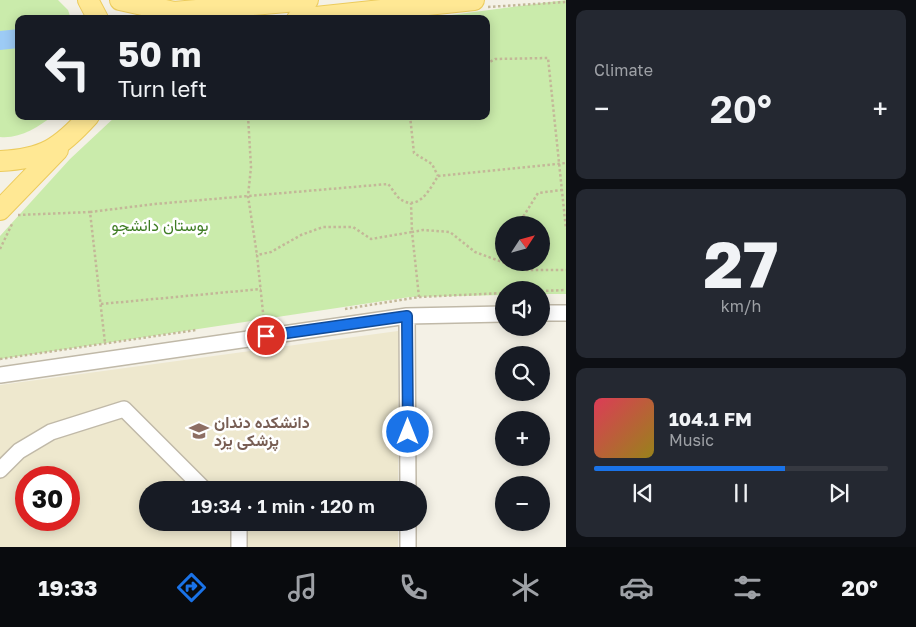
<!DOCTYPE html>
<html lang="en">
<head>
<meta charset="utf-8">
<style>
	body { margin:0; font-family:"Golos Text",Vazirmatn,sans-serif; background:#242831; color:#f1f3f6; height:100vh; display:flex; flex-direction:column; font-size:19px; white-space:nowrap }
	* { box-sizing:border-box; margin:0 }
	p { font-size:16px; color:#9ea1a6 }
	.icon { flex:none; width:28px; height:28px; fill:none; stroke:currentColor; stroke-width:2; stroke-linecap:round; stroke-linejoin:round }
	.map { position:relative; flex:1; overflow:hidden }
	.details { display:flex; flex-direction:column; gap:10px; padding:10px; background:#0d0f14; width:350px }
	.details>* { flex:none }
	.guide { position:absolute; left:15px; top:15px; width:475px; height:105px; border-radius:10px; box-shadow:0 2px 12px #0003; background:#171b24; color:#f1f3f6; overflow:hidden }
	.needle { width:32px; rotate:54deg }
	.tools { position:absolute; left:495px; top:216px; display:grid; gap:10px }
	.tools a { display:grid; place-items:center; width:55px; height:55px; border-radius:50%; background:#171b24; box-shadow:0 2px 12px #0003; font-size:25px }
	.speed { position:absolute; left:15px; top:466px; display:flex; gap:10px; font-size:25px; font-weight:700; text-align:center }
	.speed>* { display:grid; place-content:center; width:65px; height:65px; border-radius:50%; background:#171b24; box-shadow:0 2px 12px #0003; line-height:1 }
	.speed .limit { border:8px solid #d22; background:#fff; color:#111 }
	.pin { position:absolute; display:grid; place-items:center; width:42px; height:42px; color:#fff; margin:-21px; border:2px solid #fff; border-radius:50%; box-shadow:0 1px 5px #0007 }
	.me { position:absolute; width:55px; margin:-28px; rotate:0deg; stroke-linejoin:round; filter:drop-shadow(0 0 4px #0008) }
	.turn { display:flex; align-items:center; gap:18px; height:105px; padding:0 20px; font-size:22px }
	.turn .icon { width:65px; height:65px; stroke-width:2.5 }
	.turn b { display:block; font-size:35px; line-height:42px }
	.big { font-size:38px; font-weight:600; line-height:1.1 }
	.details .card { flex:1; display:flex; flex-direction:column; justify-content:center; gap:8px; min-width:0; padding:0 18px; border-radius:10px; background:#242831 }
	.details .dial { align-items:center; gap:0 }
	.dial b { font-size:65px; line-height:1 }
	.song { display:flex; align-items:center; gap:15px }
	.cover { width:60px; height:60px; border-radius:8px; background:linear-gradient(135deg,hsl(350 70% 55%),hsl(50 70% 35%)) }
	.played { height:5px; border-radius:2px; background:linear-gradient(90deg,#1a73e8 65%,#363941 65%) }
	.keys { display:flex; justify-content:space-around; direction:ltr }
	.heat { display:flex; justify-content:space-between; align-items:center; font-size:28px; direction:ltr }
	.trip { position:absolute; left:139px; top:481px; width:288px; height:50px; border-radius:25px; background:#171b24; box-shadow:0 2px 12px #0003; font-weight:600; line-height:50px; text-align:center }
	.dock { display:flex; height:80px; justify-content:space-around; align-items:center; background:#090b0e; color:#9ea1a6 }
	.dock .icon { width:35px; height:35px }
	.dock .current { color:#1a73e8 }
	.dock b { font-size:22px; color:#f1f3f6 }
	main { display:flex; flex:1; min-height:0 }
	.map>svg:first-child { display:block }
	.education { fill:#eee8ce; fill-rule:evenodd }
	.green { fill:#caebab; fill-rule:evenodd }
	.water { fill:#9dcbf5 }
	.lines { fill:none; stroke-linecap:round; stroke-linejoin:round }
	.minor-casing { stroke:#c0b9a8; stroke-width:18 }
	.major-casing { stroke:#eccb5c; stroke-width:22 }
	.path { stroke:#c3b798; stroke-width:2.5; stroke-dasharray:2.5 2.5; stroke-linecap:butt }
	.minor { stroke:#fff; stroke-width:15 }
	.major { stroke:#ffe894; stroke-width:20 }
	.route-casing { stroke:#114b97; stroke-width:12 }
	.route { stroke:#1a73e8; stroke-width:9 }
	.labels { text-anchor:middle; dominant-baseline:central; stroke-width:5; stroke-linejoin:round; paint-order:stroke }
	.park-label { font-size:16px; fill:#3f7d24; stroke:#fff }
	.education-label { font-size:16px; font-weight:bold; fill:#785e54; stroke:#fff; text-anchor:start }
</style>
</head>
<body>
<main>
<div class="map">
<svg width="566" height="547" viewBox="0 0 566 547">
	<rect width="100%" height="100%" fill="#f4f1e6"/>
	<path class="education" d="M 398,331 L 398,490 L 148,490 L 148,522 L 398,523 L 398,547 L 0,547 L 0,385 ZM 26,478 L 69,478 L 69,520 L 26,520 Z"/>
	<path class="green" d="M 0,0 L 58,0 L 68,10 L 71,19 L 19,19 L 19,116 L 53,116 C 38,127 20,139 0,137 Z
		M 566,0 L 566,294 L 541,294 L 541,290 L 504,290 L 504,295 L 410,297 L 0,359 L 0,236 L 70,159 L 116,116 L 486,116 L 486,19 L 421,19 ZM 504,225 L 541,225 L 541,262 L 504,262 Z"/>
	<path class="water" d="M 19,29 L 19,48 L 0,50 L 0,31 Z"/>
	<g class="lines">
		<defs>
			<path id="minor" d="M 541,313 L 566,313
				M 407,316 L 408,490
				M 0,375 L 407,316 L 504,314
				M 0,470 L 19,451 L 51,432 L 124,409 L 205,490
				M 237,522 L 239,524 L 239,547
				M 408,522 L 408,547"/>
			<path id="major" d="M 88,0 L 98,19
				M 120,0 L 174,12 L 308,0
				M 297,19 L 474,0
				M 0,161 C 44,159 60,148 89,116
				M 0,210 L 58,150"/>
		</defs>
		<use href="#minor" class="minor-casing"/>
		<use href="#major" class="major-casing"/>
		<path class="path" d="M 488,7 L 566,2
			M 486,64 L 495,59 L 548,58 L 566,229
			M 248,116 L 251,167 L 248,196 L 257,255
			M 410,116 L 414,153 L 432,164 L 438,176
			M 90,212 L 155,204 L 388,184 C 392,188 396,196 400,199 C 419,212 430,189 438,176 L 566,163
			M 18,215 L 90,212 L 105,343
			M 518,225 L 538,193 L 562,190
			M 0,249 L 13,222
			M 522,262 L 524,270 L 566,270
			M 541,291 L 566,290
			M 419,297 L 412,232 L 423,230 L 450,232 L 475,252 L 524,270
			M 101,304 L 261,289
			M 345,309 L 419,297 L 504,293
			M 264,322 L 257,255 L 271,252 L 301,235 L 323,227 L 353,227 L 371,239 L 412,232 L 411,203
			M 0,359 L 196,330"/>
		<use href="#minor" class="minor"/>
		<use href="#major" class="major"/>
	</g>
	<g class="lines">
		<defs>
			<path id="route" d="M 266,336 L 407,316 L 408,432"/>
		</defs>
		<use href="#route" class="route-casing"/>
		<use href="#route" class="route"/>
	</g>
	<defs>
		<symbol id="university-bare" viewBox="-9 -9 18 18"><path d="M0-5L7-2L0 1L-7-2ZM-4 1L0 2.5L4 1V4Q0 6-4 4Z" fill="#8d6e63" stroke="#fff" stroke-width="2.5" paint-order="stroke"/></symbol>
	</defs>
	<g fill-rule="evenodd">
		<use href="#university-bare" x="185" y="417" width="28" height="28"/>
	</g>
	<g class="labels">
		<g class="park-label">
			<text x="160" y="225">بوستان دانشجو</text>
		</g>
		<g class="education-label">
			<text x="214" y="422">دانشکده دندان<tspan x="214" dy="18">پزشکی یزد</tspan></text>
		</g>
	</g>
</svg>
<div class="tools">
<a><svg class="needle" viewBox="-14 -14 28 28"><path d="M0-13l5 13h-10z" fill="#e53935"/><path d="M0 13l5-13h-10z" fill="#9ea1a6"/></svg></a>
<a><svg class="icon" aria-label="sound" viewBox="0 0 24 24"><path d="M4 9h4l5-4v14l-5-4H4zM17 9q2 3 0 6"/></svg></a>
<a><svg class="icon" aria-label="search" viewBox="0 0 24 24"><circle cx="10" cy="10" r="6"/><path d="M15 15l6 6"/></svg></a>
<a>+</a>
<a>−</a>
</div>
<div class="speed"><div class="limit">30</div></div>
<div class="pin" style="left:266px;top:336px;background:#d93025"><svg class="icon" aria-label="arrive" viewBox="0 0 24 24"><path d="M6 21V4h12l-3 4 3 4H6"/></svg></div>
<svg class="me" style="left:408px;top:432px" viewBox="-20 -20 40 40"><circle r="17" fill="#1a73e8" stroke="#fff" stroke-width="3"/><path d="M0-11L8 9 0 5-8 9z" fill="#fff"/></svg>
<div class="trip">19:34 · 1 min · 120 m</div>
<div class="guide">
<div class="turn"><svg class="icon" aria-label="left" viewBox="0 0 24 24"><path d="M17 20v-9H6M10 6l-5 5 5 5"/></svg><div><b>50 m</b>Turn left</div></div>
</div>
</div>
<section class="details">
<div class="card"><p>Climate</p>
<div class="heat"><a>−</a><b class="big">20°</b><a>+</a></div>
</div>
<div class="card dial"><b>27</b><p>km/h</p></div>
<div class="card">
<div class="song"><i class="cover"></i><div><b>104.1 FM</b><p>Music</p></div></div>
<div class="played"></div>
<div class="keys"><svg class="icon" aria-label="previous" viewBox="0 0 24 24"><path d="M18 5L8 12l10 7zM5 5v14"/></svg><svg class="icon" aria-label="pause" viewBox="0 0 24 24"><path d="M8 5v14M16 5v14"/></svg><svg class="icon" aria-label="next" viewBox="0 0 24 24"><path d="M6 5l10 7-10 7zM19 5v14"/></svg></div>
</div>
</section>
</main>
<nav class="dock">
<b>19:33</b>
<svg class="icon current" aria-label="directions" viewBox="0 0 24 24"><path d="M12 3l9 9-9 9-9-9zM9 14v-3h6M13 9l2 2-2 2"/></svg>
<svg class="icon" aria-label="music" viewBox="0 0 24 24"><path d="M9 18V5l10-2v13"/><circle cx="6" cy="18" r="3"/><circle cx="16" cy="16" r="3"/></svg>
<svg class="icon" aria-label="phone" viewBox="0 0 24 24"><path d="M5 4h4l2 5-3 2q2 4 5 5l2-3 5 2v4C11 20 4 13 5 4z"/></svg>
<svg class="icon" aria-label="climate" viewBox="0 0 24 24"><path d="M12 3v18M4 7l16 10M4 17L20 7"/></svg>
<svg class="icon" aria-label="car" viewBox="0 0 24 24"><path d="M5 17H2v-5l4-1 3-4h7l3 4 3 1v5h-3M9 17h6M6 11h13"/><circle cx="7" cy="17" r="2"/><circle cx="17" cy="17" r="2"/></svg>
<svg class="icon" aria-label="filters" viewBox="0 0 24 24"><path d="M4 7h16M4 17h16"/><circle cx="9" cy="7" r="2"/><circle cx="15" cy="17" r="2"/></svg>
<b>20°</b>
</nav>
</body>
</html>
